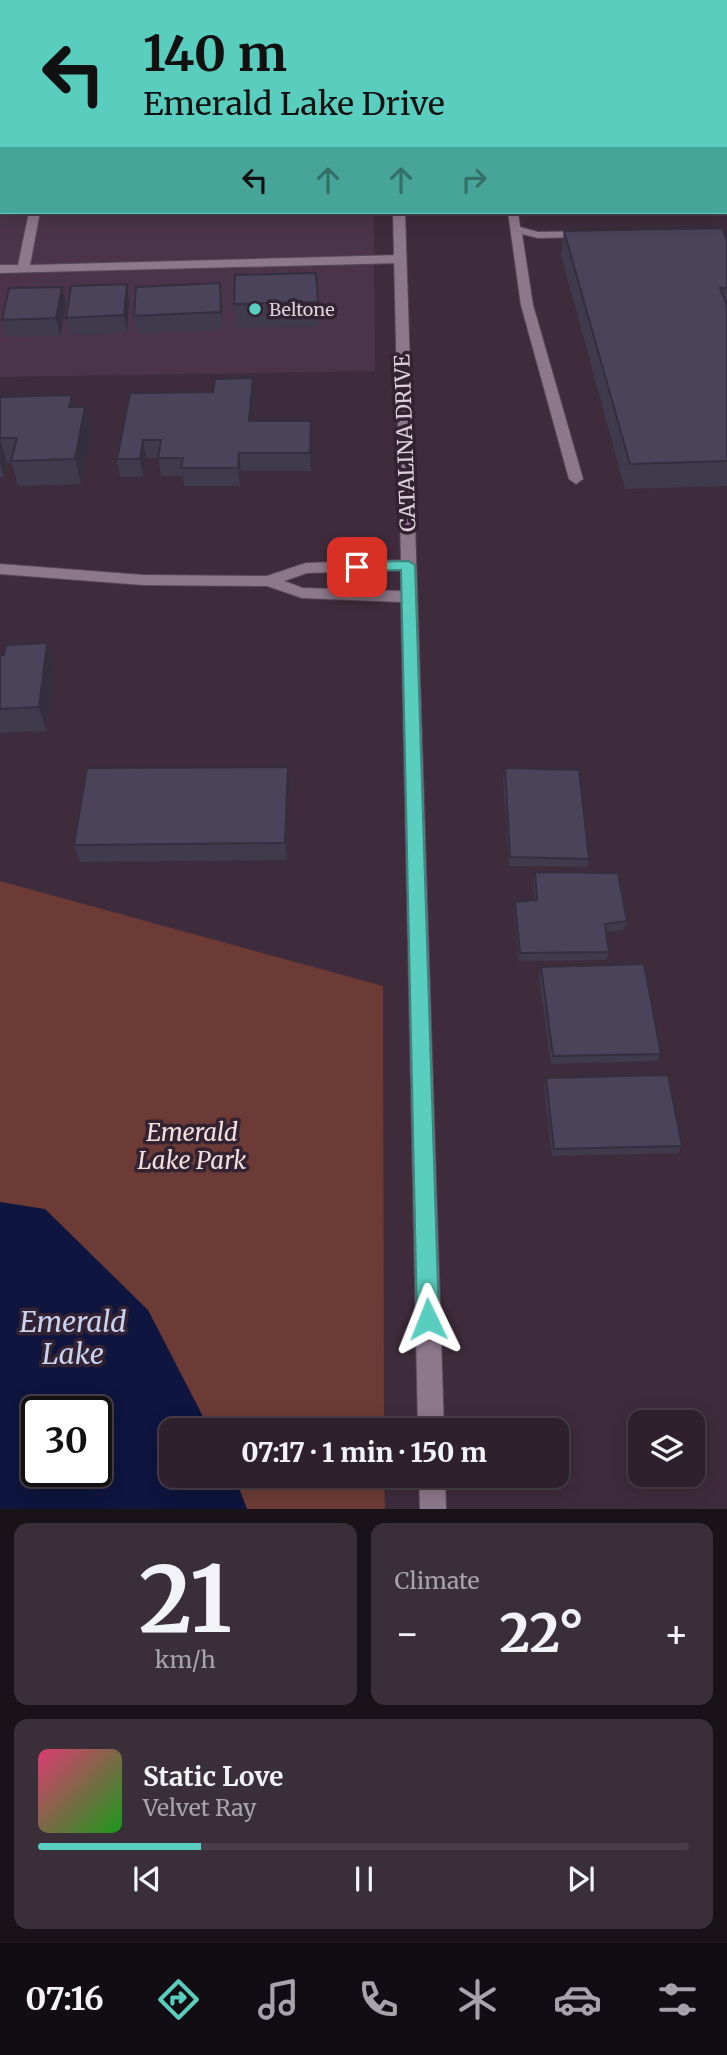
<!DOCTYPE html>
<html lang="en">
<head>
<meta charset="utf-8">
<style>
	body { margin:0; font-family:Merriweather,serif; background:#3a2e39; color:#f1f3f6; height:100vh; display:flex; flex-direction:column; font-size:26px; white-space:nowrap }
	* { box-sizing:border-box; margin:0 }
	p { font-size:23px; color:#a7a3aa }
	.icon { flex:none; width:38px; height:38px; fill:none; stroke:currentColor; stroke-width:2; stroke-linecap:round; stroke-linejoin:round }
	.map { position:relative; height:1509px; overflow:hidden }
	.panel { display:flex; flex-direction:column; gap:14px; padding:14px; background:#191219; flex:1 }
	.panel>* { flex:none }
	.guide { position:absolute; left:0px; top:0px; width:728px; height:214px; box-shadow:0 4px 18px #0003,0 0 0 2px #493e49; background:#59cebe; color:#111; overflow:hidden }
	.fabs { position:absolute; left:628px; top:1410px; display:grid; gap:14px }
	.fabs a { display:grid; place-items:center; width:77px; height:77px; border-radius:14px; background:#2e212d; box-shadow:0 4px 18px #0003,0 0 0 2px #493e49; font-size:35px }
	.speed { position:absolute; left:21px; top:1396px; display:flex; gap:14px; font-size:35px; font-weight:700; text-align:center }
	.speed>* { display:grid; place-content:center; width:91px; height:91px; border-radius:50%; background:#2e212d; box-shadow:0 4px 18px #0003,0 0 0 2px #493e49; line-height:1 }
	.speed .limit { border:4px solid #111; border-radius:10px; background:#fff; color:#111 }
	.pin { position:absolute; display:grid; place-items:center; width:60px; height:60px; color:#fff; margin:-30px; border-radius:14px; box-shadow:0 4px 10px #0006 }
	.me { position:absolute; width:77px; margin:-38px; rotate:358deg; stroke-linejoin:round; filter:drop-shadow(0 0 5px #0008) }
	.turn { display:flex; align-items:center; gap:24px; height:147px; padding:0 28px; font-size:32px }
	.turn .icon { width:91px; height:91px; stroke-width:2.5 }
	.turn b { display:block; font-size:49px; line-height:60px }
	.lanes { display:flex; align-items:center; height:66px; padding:0 28px; background:#0003; justify-content:center; gap:35px; direction:ltr }
	.lanes .off { opacity:.35 }
	.big { font-size:52px; font-weight:800; line-height:1.1 }
	.panel .tile { flex:1; display:flex; flex-direction:column; justify-content:center; gap:10px; min-width:0; padding:0 24px; border-radius:14px; background:#3a2e39 }
	.panel .dial { align-items:center; gap:0 }
	.dial b { font-size:91px; line-height:1 }
	.song { display:flex; align-items:center; gap:21px }
	.cover { width:84px; height:84px; border-radius:10px; background:linear-gradient(135deg,hsl(340 70% 55%),hsl(120 70% 35%)) }
	.played { height:7px; border-radius:4px; background:linear-gradient(90deg,#59cebe 25%,#493e49 25%) }
	.keys { display:flex; justify-content:space-around; direction:ltr }
	.heat { display:flex; justify-content:space-between; align-items:center; font-size:38px; direction:ltr }
	.panel .tiles { flex:1; display:grid; gap:14px; grid-template-columns:1fr 1fr }
	.tile:last-child { grid-column:span 2 }
	.trip { position:absolute; left:159px; top:1418px; width:410px; height:70px; border-radius:14px; background:#2e212d; box-shadow:0 4px 18px #0003,0 0 0 2px #493e49; font-weight:800; line-height:70px; text-align:center }
	.tab-bar { display:flex; height:112px; justify-content:space-around; align-items:center; background:#120d12; color:#a7a3aa }
	.tab-bar .icon { width:49px; height:49px }
	.tab-bar .active { color:#59cebe }
	.tab-bar b { font-size:32px; color:#f1f3f6 }
	.map>svg:first-child { display:block }
	.built { fill:#4b3449 }
	.green { fill:#6c3b35; fill-rule:evenodd }
	.water { fill:#0e153e; fill-rule:evenodd }
	.lines { fill:none; stroke-linecap:round; stroke-linejoin:round }
	.service-casing { stroke:#584957; stroke-width:2 }
	.minor-casing { stroke:#584957; stroke-width:2 }
	.tertiary-casing { stroke:#584957; stroke-width:2 }
	.service { fill:#8d788b; fill-rule:evenodd }
	.minor { fill:#8d788b; fill-rule:evenodd }
	.tertiary { fill:#8d788b; fill-rule:evenodd }
	.wall { fill:#403a4d }
	.shaded-wall { fill:#342f3e }
	.building { fill:#4a4359; stroke:#342f3e; stroke-width:2 }
	.route { fill:#59cebe; stroke:#3a867c; stroke-width:2 }
	.poi-dot { fill:#59cebe; stroke:#332232; stroke-width:2.5 }
	.labels { text-anchor:middle; dominant-baseline:central; stroke-width:7; stroke-linejoin:round; paint-order:stroke }
	.far-poi-label { font-size:18px; fill:#ddd2dc; stroke:#332232; text-anchor:start }
	.street-label { font-size:21px; fill:#ddd2dc; stroke:#332232 }
	.near-park-label { font-size:24px; font-style:italic; fill:#f2dfdc; stroke:#332232 }
	.near-water-label { font-size:28px; font-style:italic; fill:#c8d2f1; stroke:#332232 }
</style>
</head>
<body>
<div class="map">
<svg width="727" height="1509" viewBox="0 0 727 1509">
	<rect width="100%" height="100%" fill="#3e2c3c"/>
	<path class="built" d="M 139,212 L 374,212 L 375,371 L 0,377 L 0,216 Z"/>
	<path class="green" d="M 0,881 L 383,986 L 384,1430 L 172,1430 L 172,1475 L 384,1475 L 385,1509 L 0,1509 ZM 37,1412 L 96,1412 L 96,1472 L 37,1472 Z"/>
	<path class="water" d="M 0,1202 L 45,1209 L 148,1310 L 210,1430 L 172,1430 L 172,1475 L 234,1475 L 247,1509 L 0,1509 ZM 37,1412 L 96,1412 L 96,1472 L 37,1472 Z"/>
	<g class="lines">
		<defs>
			<path id="service" d="M 382,0 L 390,0 L 390,2 L 382,2 Z
				M 657,0 L 665,0 L 665,2 L 657,2 Z
				M 29,212 L 40,212 L 30,265 L 400,255 L 406,259 L 400,263 L 0,273 L 0,265 L 18,265 Z
				M 508,212 L 518,212 L 520,227 L 538,232 L 588,231 L 594,234 L 588,237 L 538,238 L 522,234 L 533,305 L 583,479 L 576,484 L 569,479 L 521,305 Z"/>
			<path id="minor" d="M 393,212 L 405,212 L 444,1430 L 418,1430 L 401,602 L 302,598 L 267,586 L 143,585 L 0,574 L 0,564 L 143,575 L 267,576 L 306,563 L 401,560 ZM 401,570 L 401,591 L 303,588 L 284,581 L 307,573 Z
				M 419,1475 L 445,1475 L 446,1509 L 420,1509 Z"/>
			<path id="tertiary" d="M 726,173 L 727,173 L 727,179 L 726,179 Z
				M 0,195 L 2,195 L 2,201 L 0,201 Z"/>
		</defs>
		<use href="#service" class="service-casing"/>
		<use href="#minor" class="minor-casing"/>
		<use href="#tertiary" class="tertiary-casing"/>
		<use href="#service" class="service"/>
		<use href="#minor" class="minor"/>
		<use href="#tertiary" class="tertiary"/>
	</g>
	<path class="wall" d="M 2,14 L 2,79 L 0,79 L 0,17 Z
		M 0,110 L 2,110 L 2,174 L 0,174 Z
		M 564,231 L 727,240 L 727,486 L 625,489 L 561,255 Z
		M 62,287 L 66,304 L 60,336 L 6,337 L 2,320 Z
		M 222,300 L 222,330 L 137,334 L 134,316 Z
		M 129,301 L 127,333 L 70,335 L 66,318 Z
		M 318,302 L 319,326 L 236,328 L 234,304 Z
		M 130,393 L 254,396 L 252,421 L 311,421 L 311,471 L 241,471 L 240,486 L 184,486 L 183,476 L 161,476 L 158,458 L 146,458 L 143,477 L 120,477 L 117,459 Z
		M 72,395 L 74,407 L 90,431 L 81,484 L 18,486 L 12,463 L 7,463 L 4,477 L 0,477 L 0,397 Z
		M 47,643 L 54,668 L 46,731 L 0,733 L 0,655 Z
		M 505,768 L 589,859 L 587,867 L 509,866 L 503,777 Z
		M 289,784 L 287,860 L 80,862 L 74,845 Z
		M 535,872 L 627,921 L 624,930 L 606,932 L 609,952 L 606,960 L 519,961 L 514,910 L 515,902 L 535,901 L 533,881 Z
		M 541,967 L 661,1054 L 657,1061 L 551,1064 L 539,975 Z
		M 546,1078 L 682,1146 L 678,1153 L 552,1156 L 544,1085 Z"/>
	<path class="shaded-wall" d="M 220,283 L 222,300 L 222,330 L 221,312 Z
		M 127,284 L 129,301 L 127,333 L 124,315 Z
		M 62,287 L 66,304 L 60,336 L 56,318 Z
		M 253,378 L 254,396 L 251,439 L 249,421 Z
		M 72,395 L 77,420 L 69,407 Z
		M 85,407 L 90,431 L 81,484 L 75,459 Z
		M 311,421 L 312,439 L 311,471 L 310,453 Z
		M 0,439 L 7,463 L 4,477 L 0,464 Z
		M 143,440 L 146,458 L 143,477 L 140,459 Z
		M 239,453 L 241,471 L 240,486 L 238,468 Z
		M 47,643 L 54,668 L 46,731 L 39,707 Z
		M 288,767 L 289,784 L 287,860 L 285,843 Z"/>
	<path class="building" d="M 8,0 L 29,0 L 28,2 L 7,2 Z
		M 46,0 L 66,0 L 65,2 L 46,2 Z
		M 83,0 L 105,0 L 104,2 L 82,2 Z
		M 140,0 L 374,0 L 374,2 L 139,2 Z
		M 2,14 L 2,63 L 0,63 L 0,17 Z
		M 0,110 L 2,110 L 2,151 L 0,151 Z
		M 722,228 L 727,240 L 727,288 L 720,288 L 727,305 L 727,461 L 630,464 L 564,231 Z
		M 316,273 L 318,302 L 234,304 L 235,275 Z
		M 220,283 L 221,312 L 134,316 L 136,287 Z
		M 127,284 L 124,315 L 66,318 L 71,286 Z
		M 62,287 L 56,318 L 2,320 L 9,288 Z
		M 253,378 L 249,421 L 311,421 L 310,453 L 239,453 L 238,468 L 181,468 L 183,458 L 158,458 L 161,440 L 143,440 L 140,459 L 117,459 L 130,393 L 213,392 L 215,379 Z
		M 72,395 L 69,407 L 85,407 L 75,459 L 11,461 L 17,438 L 0,438 L 0,397 Z
		M 47,643 L 39,707 L 0,709 L 0,655 L 4,655 L 6,645 Z
		M 288,767 L 285,843 L 74,845 L 87,768 Z
		M 505,768 L 579,770 L 589,859 L 510,857 Z
		M 535,872 L 618,873 L 627,921 L 605,924 L 609,952 L 520,953 L 515,902 L 537,900 Z
		M 644,964 L 661,1054 L 553,1056 L 541,967 Z
		M 668,1075 L 682,1146 L 554,1149 L 546,1078 Z"/>
	<path class="route" d="M 408,561 L 415,565 L 439,1319 L 436,1327 L 428,1330 L 420,1327 L 417,1319 L 401,570 L 357,571 L 350,567 L 357,562 Z"/>
	<circle class="poi-dot" cx="255" cy="309" r="7"/>
	<g class="labels">
		<g class="far-poi-label">
			<text x="269" y="309">Beltone</text>
		</g>
		<g class="street-label">
			<text transform="translate(405 443) rotate(-92)">CATALINA DRIVE</text>
		</g>
		<g class="near-park-label">
			<text x="192" y="1132">Emerald<tspan x="192" dy="28">Lake Park</tspan></text>
		</g>
		<g class="near-water-label">
			<text x="73" y="1322">Emerald<tspan x="73" dy="32">Lake</tspan></text>
		</g>
	</g>
</svg>
<div class="fabs">
<a><svg class="icon" aria-label="layers" viewBox="0 0 24 24"><path d="M12 4l9 5-9 5-9-5zM3 14l9 5 9-5"/></svg></a>
</div>
<div class="speed"><div class="limit">30</div></div>
<div class="pin" style="left:357px;top:567px;background:#d93025"><svg class="icon" aria-label="arrive" viewBox="0 0 24 24"><path d="M6 21V4h12l-3 4 3 4H6"/></svg></div>
<svg class="me" style="left:428px;top:1319px" viewBox="-20 -20 40 40"><path d="M0-17L14 15 0 8-14 15z" fill="#59cebe" stroke="#fff" stroke-width="4"/></svg>
<div class="trip">07:17 · 1 min · 150 m</div>
<div class="guide">
<div class="turn"><svg class="icon" aria-label="left" viewBox="0 0 24 24"><path d="M17 20v-9H6M10 6l-5 5 5 5"/></svg><div><b>140 m</b>Emerald Lake Drive</div></div>
<div class="lanes"><svg class="icon" aria-label="left" viewBox="0 0 24 24"><path d="M17 20v-9H6M10 6l-5 5 5 5"/></svg><svg class="icon off" aria-label="ahead" viewBox="0 0 24 24"><path d="M12 20V5M6 11l6-6 6 6"/></svg><svg class="icon off" aria-label="ahead" viewBox="0 0 24 24"><path d="M12 20V5M6 11l6-6 6 6"/></svg><svg class="icon off" aria-label="right" viewBox="0 0 24 24"><path d="M7 20v-9h11M14 6l5 5-5 5"/></svg></div>
</div>
</div>
<section class="panel">
<div class="tiles">
<div class="tile dial"><b>21</b><p>km/h</p></div>
<div class="tile"><p>Climate</p>
<div class="heat"><a>−</a><b class="big">22°</b><a>+</a></div>
</div>
<div class="tile">
<div class="song"><i class="cover"></i><div><b>Static Love</b><p>Velvet Ray</p></div></div>
<div class="played"></div>
<div class="keys"><svg class="icon" aria-label="previous" viewBox="0 0 24 24"><path d="M18 5L8 12l10 7zM5 5v14"/></svg><svg class="icon" aria-label="pause" viewBox="0 0 24 24"><path d="M8 5v14M16 5v14"/></svg><svg class="icon" aria-label="next" viewBox="0 0 24 24"><path d="M6 5l10 7-10 7zM19 5v14"/></svg></div>
</div>
</div>
</section>
<nav class="tab-bar">
<b>07:16</b>
<svg class="icon active" aria-label="directions" viewBox="0 0 24 24"><path d="M12 3l9 9-9 9-9-9zM9 14v-3h6M13 9l2 2-2 2"/></svg>
<svg class="icon" aria-label="music" viewBox="0 0 24 24"><path d="M9 18V5l10-2v13"/><circle cx="6" cy="18" r="3"/><circle cx="16" cy="16" r="3"/></svg>
<svg class="icon" aria-label="phone" viewBox="0 0 24 24"><path d="M5 4h4l2 5-3 2q2 4 5 5l2-3 5 2v4C11 20 4 13 5 4z"/></svg>
<svg class="icon" aria-label="climate" viewBox="0 0 24 24"><path d="M12 3v18M4 7l16 10M4 17L20 7"/></svg>
<svg class="icon" aria-label="car" viewBox="0 0 24 24"><path d="M5 17H2v-5l4-1 3-4h7l3 4 3 1v5h-3M9 17h6M6 11h13"/><circle cx="7" cy="17" r="2"/><circle cx="17" cy="17" r="2"/></svg>
<svg class="icon" aria-label="filters" viewBox="0 0 24 24"><path d="M4 7h16M4 17h16"/><circle cx="9" cy="7" r="2"/><circle cx="15" cy="17" r="2"/></svg>
</nav>
</body>
</html>
